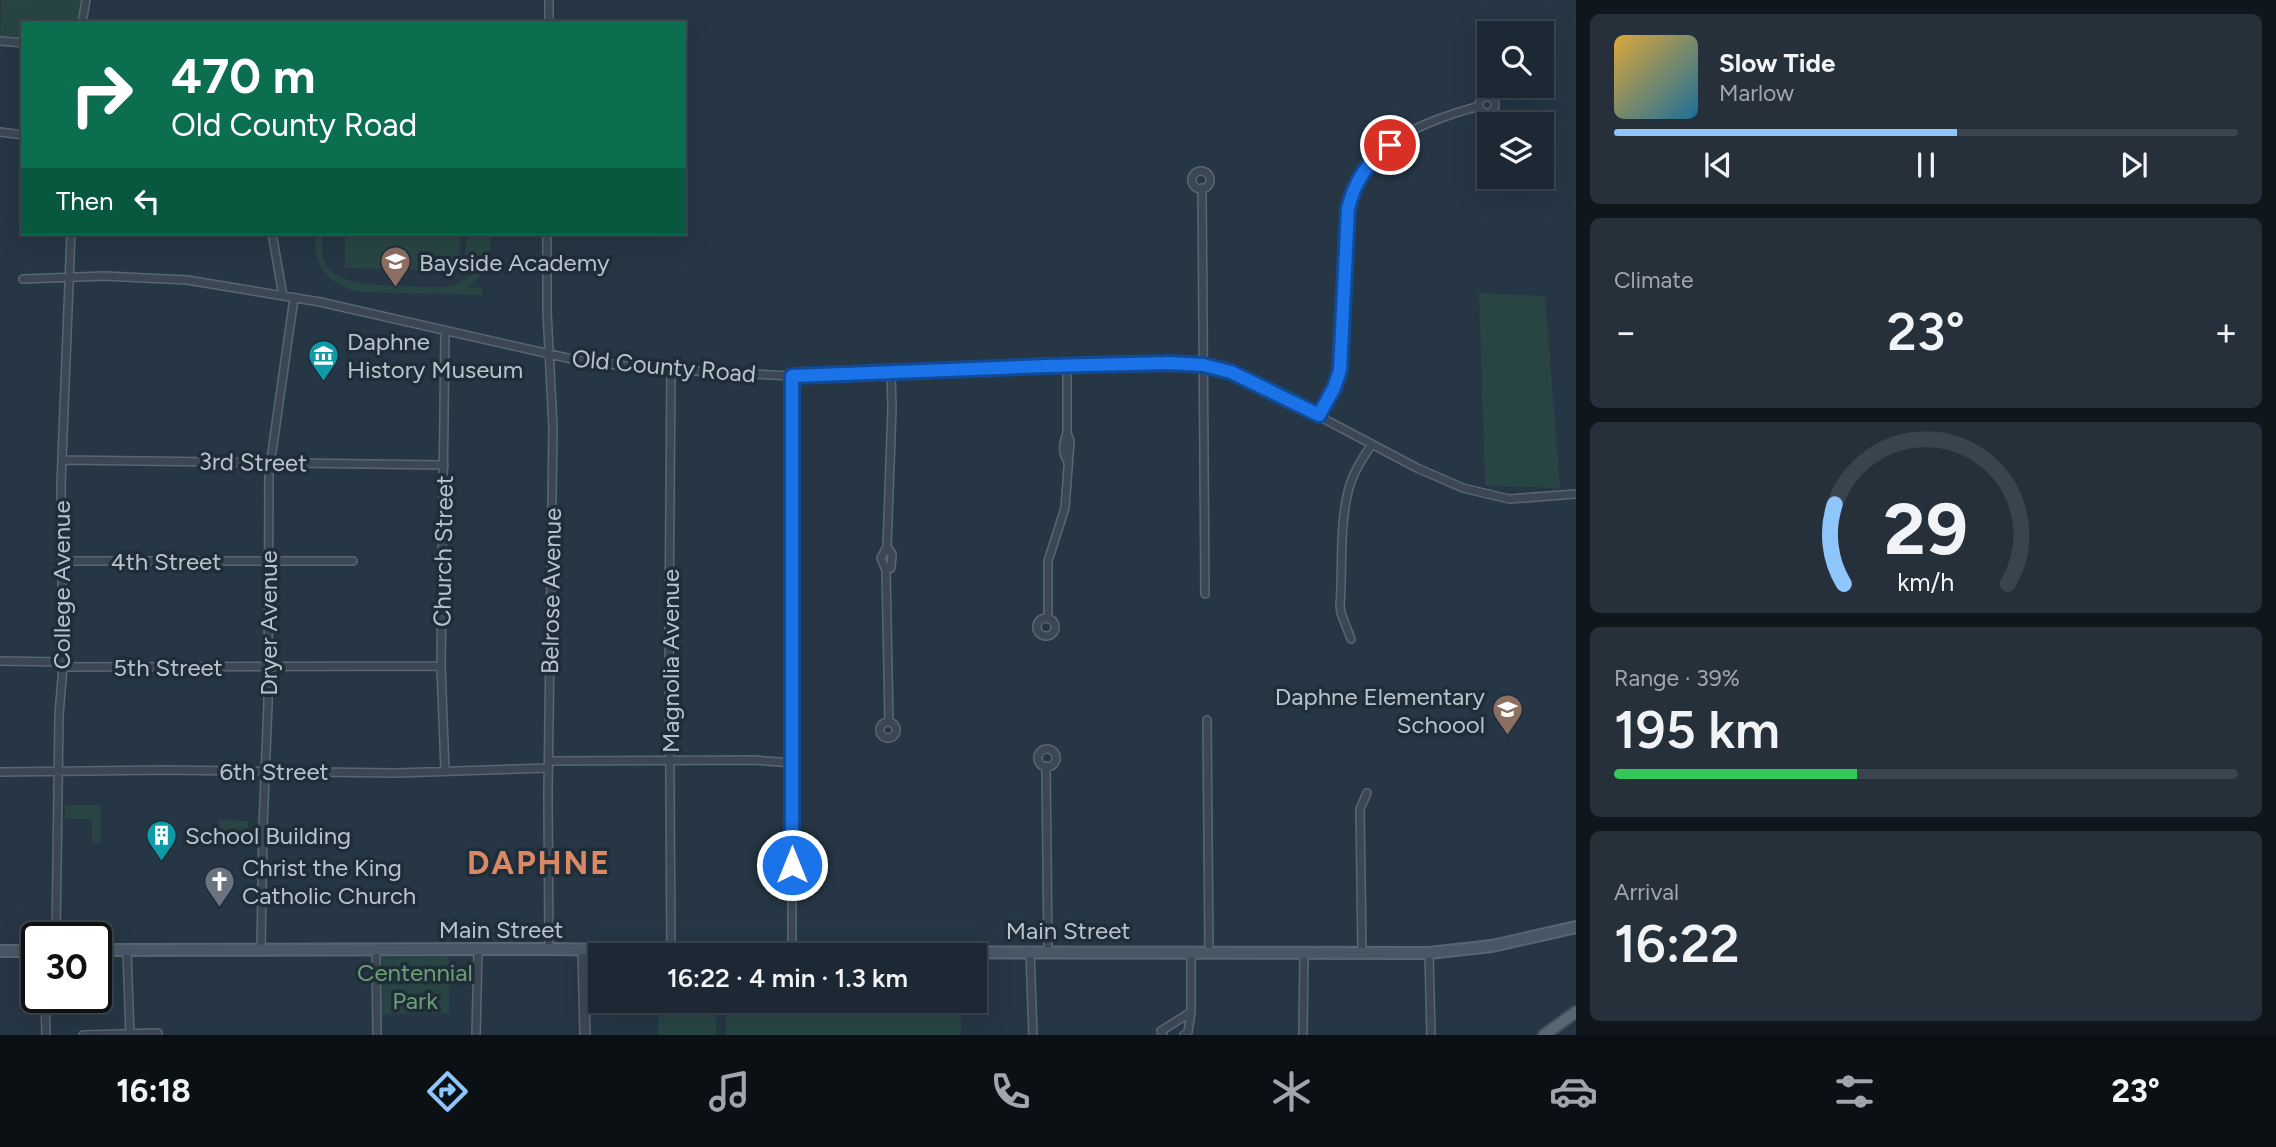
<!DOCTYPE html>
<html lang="en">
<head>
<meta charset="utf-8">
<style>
	body { margin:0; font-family:Figtree,sans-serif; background:#25303b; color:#f1f3f6; height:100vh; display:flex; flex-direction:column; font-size:26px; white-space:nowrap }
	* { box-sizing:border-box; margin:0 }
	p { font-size:23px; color:#a0a6ac }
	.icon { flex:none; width:38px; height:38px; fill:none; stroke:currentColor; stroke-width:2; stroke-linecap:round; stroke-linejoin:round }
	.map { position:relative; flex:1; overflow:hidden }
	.panel { display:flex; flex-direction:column; gap:14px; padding:14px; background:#0f161c; width:700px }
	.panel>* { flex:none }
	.top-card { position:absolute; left:21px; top:21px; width:665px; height:214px; border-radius:0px; box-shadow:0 7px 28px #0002,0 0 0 2px #3a444e; background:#0b6e4f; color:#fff; overflow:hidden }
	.controls { position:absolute; left:1477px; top:21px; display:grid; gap:14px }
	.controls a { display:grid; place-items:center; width:77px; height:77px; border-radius:0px; background:#1c2833; box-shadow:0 7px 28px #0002,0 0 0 2px #3a444e; font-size:35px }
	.speed { position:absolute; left:21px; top:922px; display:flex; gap:14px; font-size:35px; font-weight:700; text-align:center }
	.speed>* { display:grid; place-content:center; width:91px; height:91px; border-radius:50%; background:#1c2833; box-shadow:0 7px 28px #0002,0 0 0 2px #3a444e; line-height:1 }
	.speed .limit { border:4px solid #111; border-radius:10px; background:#fff; color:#111 }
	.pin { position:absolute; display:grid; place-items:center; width:60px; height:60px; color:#fff; margin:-30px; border:4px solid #fff; border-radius:50%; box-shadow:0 2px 7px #0007 }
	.me { position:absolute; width:77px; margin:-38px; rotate:0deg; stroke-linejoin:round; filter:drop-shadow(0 0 5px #0008) }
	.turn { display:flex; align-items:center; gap:24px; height:147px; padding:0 35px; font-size:32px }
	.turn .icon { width:91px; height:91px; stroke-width:2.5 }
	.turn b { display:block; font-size:49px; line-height:60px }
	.then { display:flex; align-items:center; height:66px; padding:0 35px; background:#0003; gap:14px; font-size:26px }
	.big { font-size:52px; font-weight:600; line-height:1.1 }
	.panel .card { flex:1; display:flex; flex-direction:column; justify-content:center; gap:10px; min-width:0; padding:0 24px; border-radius:10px; background:#25303b }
	.panel .dial { align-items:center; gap:0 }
	.dial svg { height:182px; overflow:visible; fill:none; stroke:#3a444e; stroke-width:7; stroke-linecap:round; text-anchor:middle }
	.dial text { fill:#f1f3f6; stroke:none }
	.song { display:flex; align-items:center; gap:21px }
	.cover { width:84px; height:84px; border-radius:10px; background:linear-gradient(135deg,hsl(40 70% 55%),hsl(200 70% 35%)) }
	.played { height:7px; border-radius:4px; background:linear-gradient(90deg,#8ec6fb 55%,#3a444e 55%) }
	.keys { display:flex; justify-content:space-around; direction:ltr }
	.heat { display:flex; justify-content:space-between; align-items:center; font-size:38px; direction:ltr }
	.charge { height:10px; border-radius:5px; background:linear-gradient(90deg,#34c759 39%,#3a444e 0) }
	.trip { position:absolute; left:588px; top:943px; width:399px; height:70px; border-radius:0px; background:#1c2833; box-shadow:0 7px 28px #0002,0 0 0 2px #3a444e; font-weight:600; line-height:70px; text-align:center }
	.tabs { display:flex; height:112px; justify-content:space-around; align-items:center; background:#0b1014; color:#a0a6ac }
	.tabs .icon { width:49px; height:49px }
	.tabs .selected { color:#8ec6fb }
	.tabs b { font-size:32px; color:#f1f3f6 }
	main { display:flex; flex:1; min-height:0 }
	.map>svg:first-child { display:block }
	.green { fill:#284544 }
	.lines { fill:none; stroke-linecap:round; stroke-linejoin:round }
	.minor-casing { stroke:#596670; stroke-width:10 }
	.tertiary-casing { stroke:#596670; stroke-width:12 }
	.secondary-casing { stroke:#596670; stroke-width:14 }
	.primary-casing { stroke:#44515c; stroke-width:14 }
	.minor { stroke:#3b4853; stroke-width:7 }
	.tertiary { stroke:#3b4853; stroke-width:9 }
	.secondary { stroke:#485766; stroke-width:10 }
	.primary { stroke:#596773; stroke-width:10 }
	.route-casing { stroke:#114b97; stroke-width:18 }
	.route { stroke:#1a73e8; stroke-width:12 }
	.labels { text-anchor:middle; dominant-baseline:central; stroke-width:7; stroke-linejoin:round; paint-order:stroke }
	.poi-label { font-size:24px; fill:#b8c3cd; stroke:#1f2d39; text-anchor:start }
	.street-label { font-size:24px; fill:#b8c3cd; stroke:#1f2d39 }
	.park-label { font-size:24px; fill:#6e9e73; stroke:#1f2d39 }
	.district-label { font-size:32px; font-weight:bold; letter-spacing:2px; fill:#da8966; stroke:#1f2d39 }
</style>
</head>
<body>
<main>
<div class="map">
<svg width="1576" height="1035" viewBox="0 0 1576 1035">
	<rect width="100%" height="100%" fill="#263644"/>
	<path class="green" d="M 1,0 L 86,0 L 82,23 L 23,23 L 23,43 L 0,41 Z
		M 316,233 L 323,233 C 312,289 370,284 407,286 C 422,286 440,289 455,285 C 466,281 473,273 479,264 L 470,260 L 465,253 L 466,240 L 475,233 L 489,233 C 494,255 485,274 468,287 L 482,288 L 482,295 L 361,292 C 331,288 310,263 316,233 Z
		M 345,233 L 460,233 L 459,271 L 345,268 Z
		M 1479,293 L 1545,296 L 1560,488 L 1485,486 Z
		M 65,805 L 101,805 L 101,843 L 92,843 L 92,819 L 65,819 Z
		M 218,820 L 248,821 L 248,840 L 217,839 Z
		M 449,957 L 449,1013 L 382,1014 L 382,958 Z
		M 659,1001 L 717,1001 L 716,1035 L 658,1035 Z
		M 726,1001 L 961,1001 L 961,1035 L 726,1035 Z"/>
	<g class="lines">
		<defs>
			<path id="minor" d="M 549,0 L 549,23
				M 82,23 L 86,0
				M 0,41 L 23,43
				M1479 105a8 8 0 1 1 16 0a8 8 0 1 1-16 0Z
				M 0,132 L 23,135
				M1192 180a9 9 0 1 1 18 0a9 9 0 1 1-18 0Z
				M 1202,188 L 1205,594
				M 272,233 L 283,296
				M 547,233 L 547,311 L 553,427 L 548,794 L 549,949
				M 23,279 L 104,276 L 187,280 L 320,302 L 576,360 L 652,369 L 792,376 L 1170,363 L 1203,365 L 1231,372 L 1254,382 L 1417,468 L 1463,488 L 1509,499 L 1576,494
				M 445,331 L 441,666 L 445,771
				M 792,376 L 792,941 L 794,952
				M 1319,415 L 1334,388 L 1340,370 L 1348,209 C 1364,143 1420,123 1479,106
				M 1067,433 C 1063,444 1062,452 1068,462
				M 62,460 L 444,465
				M 62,561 L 353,561
				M 886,570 L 891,568 L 892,554 L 887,547
				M1037 627a9 9 0 1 1 18 0a9 9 0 1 1-18 0Z
				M 1048,619 L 1048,561 L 1065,508 L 1070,441 L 1067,433 L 1067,365
				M 1351,639 L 1341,613 L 1340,606 C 1343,569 1339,528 1348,492 C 1352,474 1362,459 1372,444
				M 0,661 L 63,662
				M 63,667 L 441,666
				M 1207,720 L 1209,951
				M 889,722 L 886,570 L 881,558 L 887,547 L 892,408 L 891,373
				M880 730a8 8 0 1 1 16 0a8 8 0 1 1-16 0Z
				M1038 758a9 9 0 1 1 18 0a9 9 0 1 1-18 0Z
				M 549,761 L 753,760 L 793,763
				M 1046,766 L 1048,951
				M 0,772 L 166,770 L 396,773 L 548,768
				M 56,938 L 59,715 L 63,667 L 61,485 L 71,233
				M 261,950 L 263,827 L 268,703 L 269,473 L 294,298
				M 376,950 L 377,1035
				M 127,951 L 130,1034
				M 671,951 L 669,629 L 671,371
				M 1030,951 L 1033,1035
				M 1362,953 L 1360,809 L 1367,793
				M 1429,953 L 1431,1035
				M 45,998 L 46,1035
				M 1191,1012 L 1191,952
				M 83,1035 L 158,1033
				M 476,1035 L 478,949
				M 1163,1035 L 1161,1031 L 1191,1012 L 1188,1032 L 1184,1035
				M 1303,1035 L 1304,952"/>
			<path id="tertiary" d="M 583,950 L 585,1035"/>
			<path id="secondary" d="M 96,950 L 549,949 L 752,952 L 1429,953 L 1492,946 L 1576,927
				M 0,951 L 37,951"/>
			<path id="primary" d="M 1544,1035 L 1576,1012"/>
		</defs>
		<use href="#minor" class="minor-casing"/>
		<use href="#tertiary" class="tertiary-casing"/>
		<use href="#secondary" class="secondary-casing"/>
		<use href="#primary" class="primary-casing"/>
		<use href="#minor" class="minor"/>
		<use href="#tertiary" class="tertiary"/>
		<use href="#secondary" class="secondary"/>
		<use href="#primary" class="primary"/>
	</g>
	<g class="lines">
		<defs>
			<path id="route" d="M 792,865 L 792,376 L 1047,366 L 1170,363 L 1203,365 L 1231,372 L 1319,415 L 1334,388 L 1340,370 L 1348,209 C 1355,180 1367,163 1390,145"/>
		</defs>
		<use href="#route" class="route-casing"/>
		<use href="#route" class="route"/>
	</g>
	<defs>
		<symbol id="school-pin" viewBox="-11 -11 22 30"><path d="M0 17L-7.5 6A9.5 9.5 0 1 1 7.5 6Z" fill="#8d6e63" stroke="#1f2d39"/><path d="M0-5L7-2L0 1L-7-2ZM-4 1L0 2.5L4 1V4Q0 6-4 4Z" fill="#fff"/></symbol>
		<symbol id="museum-pin" viewBox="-11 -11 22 30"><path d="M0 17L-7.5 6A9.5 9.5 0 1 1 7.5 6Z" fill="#0f9aa8" stroke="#1f2d39"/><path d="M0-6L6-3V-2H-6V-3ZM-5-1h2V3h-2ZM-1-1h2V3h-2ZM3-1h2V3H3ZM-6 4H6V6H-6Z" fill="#fff"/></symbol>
		<symbol id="building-pin" viewBox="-11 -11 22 30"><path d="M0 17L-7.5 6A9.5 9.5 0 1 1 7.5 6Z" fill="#0f9aa8" stroke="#1f2d39"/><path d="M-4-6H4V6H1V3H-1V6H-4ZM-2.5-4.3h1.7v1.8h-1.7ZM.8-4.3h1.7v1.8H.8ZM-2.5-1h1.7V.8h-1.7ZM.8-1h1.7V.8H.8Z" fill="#fff"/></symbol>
		<symbol id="church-pin" viewBox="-11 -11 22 30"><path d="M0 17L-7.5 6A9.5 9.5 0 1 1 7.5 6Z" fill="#6b7280" stroke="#1f2d39"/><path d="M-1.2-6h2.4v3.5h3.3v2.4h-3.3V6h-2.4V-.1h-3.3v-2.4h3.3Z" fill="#fff"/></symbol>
	</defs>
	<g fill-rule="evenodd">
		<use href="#school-pin" x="378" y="244" width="35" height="47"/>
		<use href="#museum-pin" x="306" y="338" width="35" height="47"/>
		<use href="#school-pin" x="1490" y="692" width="35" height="47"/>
		<use href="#building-pin" x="144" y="818" width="35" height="47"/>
		<use href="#church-pin" x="202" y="864" width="35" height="47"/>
	</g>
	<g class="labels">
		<g class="poi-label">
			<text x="419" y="262">Bayside Academy</text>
			<text x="347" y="341">Daphne<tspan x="347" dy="28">History Museum</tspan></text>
			<text x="1485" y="696" text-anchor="end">Daphne Elementary<tspan x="1485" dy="28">Schoool</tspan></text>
			<text x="185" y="835">School Building</text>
			<text x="242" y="867">Christ the King<tspan x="242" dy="28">Catholic Church</tspan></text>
		</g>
		<g class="street-label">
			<text transform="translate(664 366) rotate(5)">Old County Road</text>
			<text transform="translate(253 462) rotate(1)">3rd Street</text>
			<text transform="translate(443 551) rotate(-89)">Church Street</text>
			<text x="166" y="561">4th Street</text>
			<text transform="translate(61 585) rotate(-90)">College Avenue</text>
			<text transform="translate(551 591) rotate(-89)">Belrose Avenue</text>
			<text transform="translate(268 623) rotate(-90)">Dryer Avenue</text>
			<text transform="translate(670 661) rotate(-90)">Magnolia Avenue</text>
			<text x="168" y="667">5th Street</text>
			<text x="274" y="771">6th Street</text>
			<text x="501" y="929">Main Street</text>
			<text x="1068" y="930">Main Street</text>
		</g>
		<g class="park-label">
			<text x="415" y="972">Centennial<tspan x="415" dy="28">Park</tspan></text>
		</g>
		<g class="district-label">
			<text x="539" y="863">DAPHNE</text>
		</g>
	</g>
</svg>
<div class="controls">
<a><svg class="icon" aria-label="search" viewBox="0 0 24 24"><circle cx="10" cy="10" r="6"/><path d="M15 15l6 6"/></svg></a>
<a><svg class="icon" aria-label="layers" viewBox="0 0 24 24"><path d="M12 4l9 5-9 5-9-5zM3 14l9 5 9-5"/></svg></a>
</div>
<div class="speed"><div class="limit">30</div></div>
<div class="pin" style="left:1390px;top:145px;background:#d93025"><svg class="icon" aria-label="arrive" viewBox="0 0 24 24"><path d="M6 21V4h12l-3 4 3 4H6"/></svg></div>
<svg class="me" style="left:792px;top:865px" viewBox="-20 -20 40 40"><circle r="17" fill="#1a73e8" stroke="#fff" stroke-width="3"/><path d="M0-11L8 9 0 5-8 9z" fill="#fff"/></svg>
<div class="trip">16:22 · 4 min · 1.3 km</div>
<div class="top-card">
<div class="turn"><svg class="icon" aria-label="right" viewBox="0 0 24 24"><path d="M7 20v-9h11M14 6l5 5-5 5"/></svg><div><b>470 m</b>Old County Road</div></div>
<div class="then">Then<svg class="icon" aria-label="left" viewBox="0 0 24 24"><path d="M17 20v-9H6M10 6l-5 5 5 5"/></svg></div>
</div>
</div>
<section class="panel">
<div class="card">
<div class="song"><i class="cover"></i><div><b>Slow Tide</b><p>Marlow</p></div></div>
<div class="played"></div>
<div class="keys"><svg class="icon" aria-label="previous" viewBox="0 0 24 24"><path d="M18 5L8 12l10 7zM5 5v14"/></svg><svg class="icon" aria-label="pause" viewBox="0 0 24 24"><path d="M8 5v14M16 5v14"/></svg><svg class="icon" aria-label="next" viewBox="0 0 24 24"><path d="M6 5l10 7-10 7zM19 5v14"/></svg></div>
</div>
<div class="card"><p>Climate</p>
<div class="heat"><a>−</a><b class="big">23°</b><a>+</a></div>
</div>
<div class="card dial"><svg viewBox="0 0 100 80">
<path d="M14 69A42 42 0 1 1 86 69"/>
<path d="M14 69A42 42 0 0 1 10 34" stroke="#8ec6fb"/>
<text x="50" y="56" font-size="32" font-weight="700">29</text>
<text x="50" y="72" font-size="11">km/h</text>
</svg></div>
<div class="card"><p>Range · 39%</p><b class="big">195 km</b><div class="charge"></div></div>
<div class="card"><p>Arrival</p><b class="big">16:22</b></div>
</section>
</main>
<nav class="tabs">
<b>16:18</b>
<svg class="icon selected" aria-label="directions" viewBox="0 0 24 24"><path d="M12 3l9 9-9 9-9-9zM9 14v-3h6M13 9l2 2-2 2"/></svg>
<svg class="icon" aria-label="music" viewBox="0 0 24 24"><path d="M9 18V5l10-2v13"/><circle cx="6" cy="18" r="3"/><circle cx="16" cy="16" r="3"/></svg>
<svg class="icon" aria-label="phone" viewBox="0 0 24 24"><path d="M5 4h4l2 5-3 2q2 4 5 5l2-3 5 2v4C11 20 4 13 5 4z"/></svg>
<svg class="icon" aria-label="climate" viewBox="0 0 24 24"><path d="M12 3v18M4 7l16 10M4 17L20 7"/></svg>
<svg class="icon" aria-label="car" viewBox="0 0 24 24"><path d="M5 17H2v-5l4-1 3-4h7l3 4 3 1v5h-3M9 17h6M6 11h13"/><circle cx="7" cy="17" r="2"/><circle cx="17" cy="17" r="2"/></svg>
<svg class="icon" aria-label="filters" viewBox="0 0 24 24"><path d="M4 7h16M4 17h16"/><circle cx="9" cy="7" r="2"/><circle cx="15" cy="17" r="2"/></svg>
<b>23°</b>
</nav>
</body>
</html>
